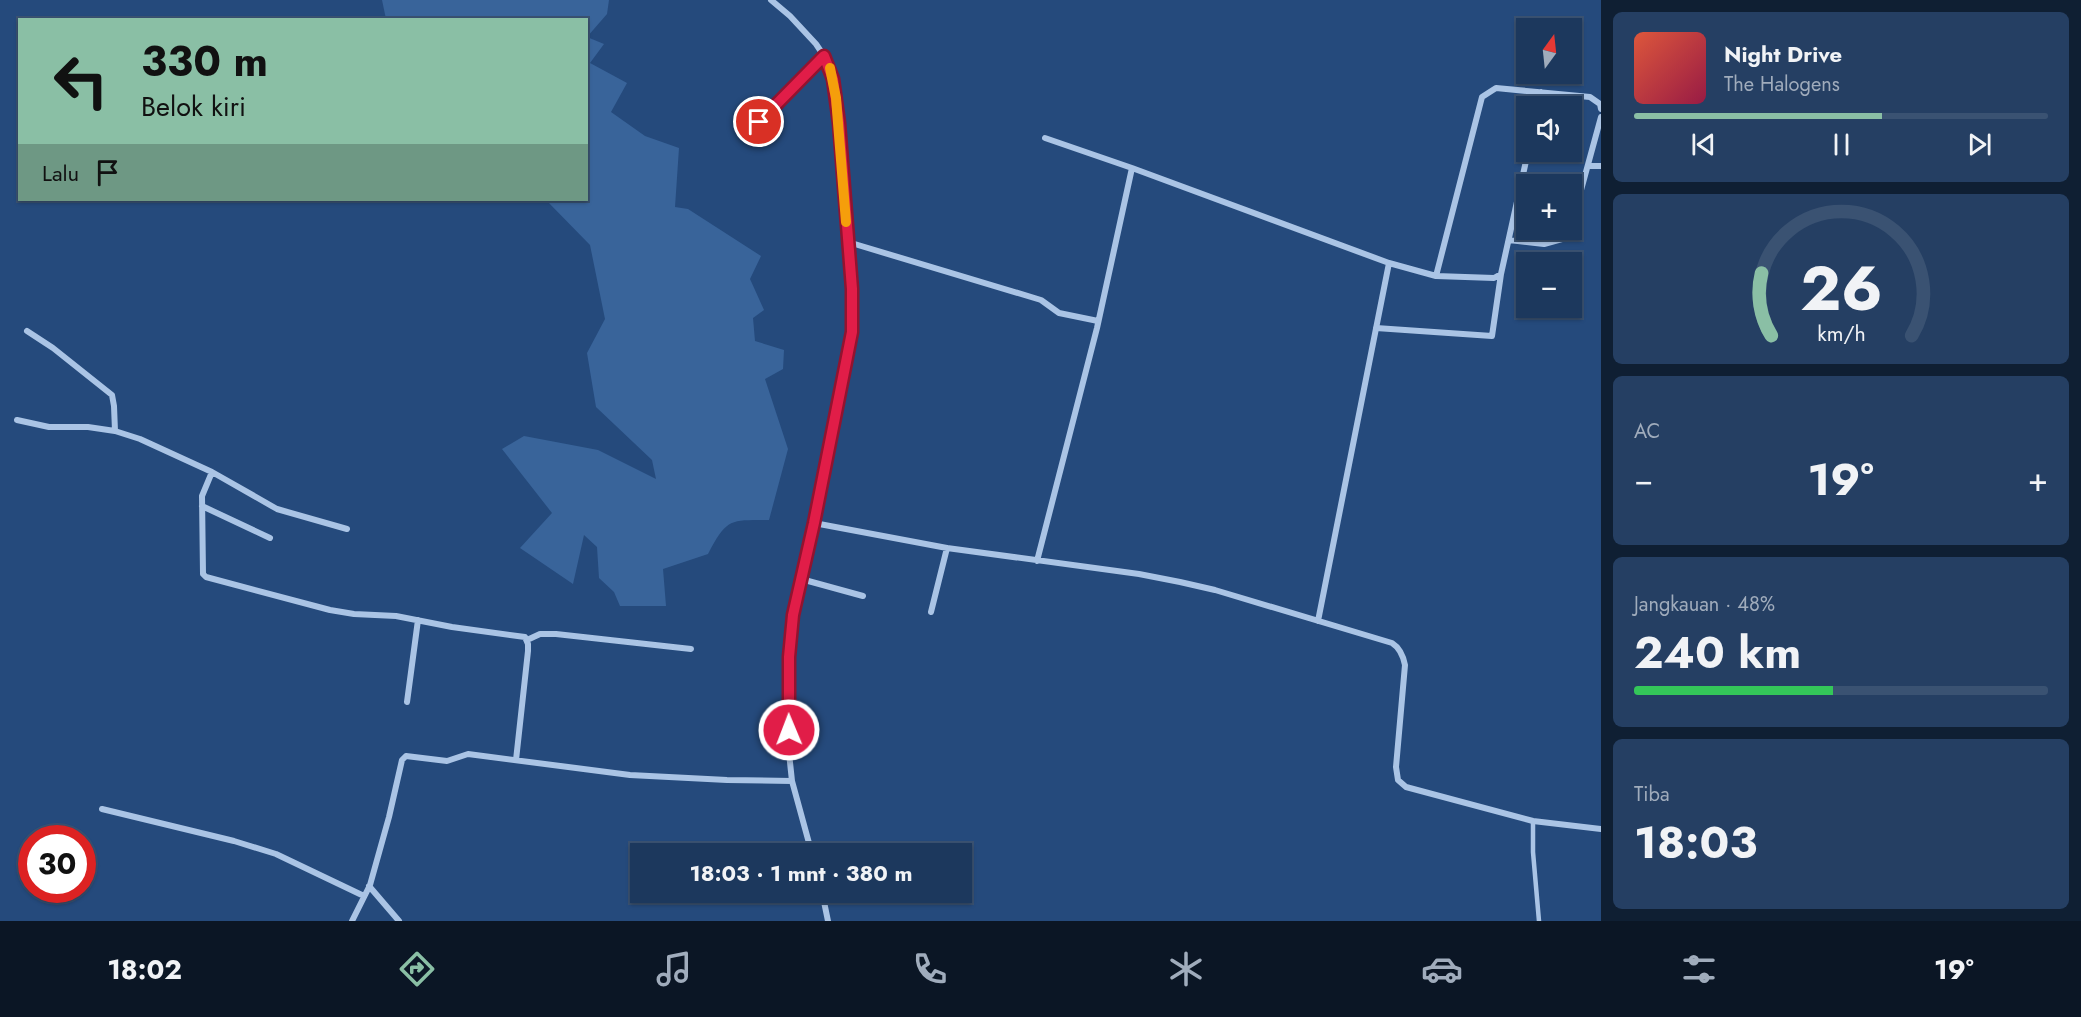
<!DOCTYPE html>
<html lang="id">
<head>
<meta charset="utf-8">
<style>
	body { margin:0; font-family:Jost,sans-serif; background:#253f63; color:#f1f3f6; height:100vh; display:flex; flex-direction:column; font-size:22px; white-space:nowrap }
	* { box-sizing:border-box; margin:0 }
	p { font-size:20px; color:#a0acbc }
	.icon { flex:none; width:33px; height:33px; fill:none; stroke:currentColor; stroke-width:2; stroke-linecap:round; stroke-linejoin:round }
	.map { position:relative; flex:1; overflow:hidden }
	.panel { display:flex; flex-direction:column; gap:12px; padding:12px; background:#0f1f33; width:480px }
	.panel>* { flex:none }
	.guide { position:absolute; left:18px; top:18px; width:570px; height:183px; border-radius:0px; box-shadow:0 2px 4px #0004,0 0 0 2px #3a5272; background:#8abfa5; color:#111; overflow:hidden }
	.needle { width:39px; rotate:15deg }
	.buttons { position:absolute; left:1516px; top:18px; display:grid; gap:12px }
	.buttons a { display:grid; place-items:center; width:66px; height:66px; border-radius:0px; background:#1c385d; box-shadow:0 2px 4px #0004,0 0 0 2px #3a5272; font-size:30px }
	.speed { position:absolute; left:18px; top:825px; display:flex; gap:12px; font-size:30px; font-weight:700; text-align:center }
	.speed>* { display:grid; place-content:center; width:78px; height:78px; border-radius:50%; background:#1c385d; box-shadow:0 2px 4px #0004,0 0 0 2px #3a5272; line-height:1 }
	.speed .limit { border:9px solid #d22; background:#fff; color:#111 }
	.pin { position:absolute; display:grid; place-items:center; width:51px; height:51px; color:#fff; margin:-26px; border:3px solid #fff; border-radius:50%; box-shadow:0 2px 6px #0007 }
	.me { position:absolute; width:66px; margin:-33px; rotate:359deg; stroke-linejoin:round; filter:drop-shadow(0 0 4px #0008) }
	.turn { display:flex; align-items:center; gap:21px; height:126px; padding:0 24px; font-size:27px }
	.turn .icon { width:78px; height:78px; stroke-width:2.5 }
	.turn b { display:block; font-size:42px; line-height:51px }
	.then { display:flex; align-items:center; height:57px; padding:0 24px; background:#0003; gap:12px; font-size:22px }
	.big { font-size:45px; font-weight:700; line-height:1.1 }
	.panel .widget { flex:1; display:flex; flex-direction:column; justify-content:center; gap:9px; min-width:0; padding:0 21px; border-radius:9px; background:#253f63 }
	.panel .dial { align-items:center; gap:0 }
	.dial svg { height:156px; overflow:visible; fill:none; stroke:#3a5272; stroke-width:7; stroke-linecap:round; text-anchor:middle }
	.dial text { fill:#f1f3f6; stroke:none }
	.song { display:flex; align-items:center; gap:18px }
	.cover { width:72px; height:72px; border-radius:9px; background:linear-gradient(135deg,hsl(10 70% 55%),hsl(340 70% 35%)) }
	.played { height:6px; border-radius:3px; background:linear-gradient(90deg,#8abfa5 60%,#3a5272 60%) }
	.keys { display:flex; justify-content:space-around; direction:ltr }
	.heat { display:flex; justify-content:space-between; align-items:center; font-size:33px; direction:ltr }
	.charge { height:9px; border-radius:4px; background:linear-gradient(90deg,#34c759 48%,#3a5272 0) }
	.trip { position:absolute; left:630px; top:843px; width:342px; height:60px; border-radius:0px; background:#1c385d; box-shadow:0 2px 4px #0004,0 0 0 2px #3a5272; font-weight:700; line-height:60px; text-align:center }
	.tab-bar { display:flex; height:96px; justify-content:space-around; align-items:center; background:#0b1625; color:#a0acbc }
	.tab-bar .icon { width:42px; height:42px }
	.tab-bar .selected { color:#8abfa5 }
	.tab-bar b { font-size:27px; color:#f1f3f6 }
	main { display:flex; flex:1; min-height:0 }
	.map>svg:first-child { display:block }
	.green { fill:#39649a }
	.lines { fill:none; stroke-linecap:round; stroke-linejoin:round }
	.service { stroke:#aac4e5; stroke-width:4.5 }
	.minor { stroke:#aac4e5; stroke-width:6 }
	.route-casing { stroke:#92132f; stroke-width:15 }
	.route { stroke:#e11d48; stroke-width:10 }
	.slow { stroke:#f59e0b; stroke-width:10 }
</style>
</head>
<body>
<main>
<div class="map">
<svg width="1601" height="921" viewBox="0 0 1601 921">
	<rect width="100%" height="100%" fill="#254a7c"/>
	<path class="green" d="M 382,0 L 609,0 L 607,14 L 587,37 L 604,44 L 590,63 L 627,83 L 611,112 L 645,136 L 679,148 L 675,207 L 688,209 L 761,256 L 750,279 L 764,310 L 753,318 L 755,341 L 784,350 L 783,369 L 765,379 L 788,449 L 769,520 C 730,520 727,518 708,554 L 663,569 L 666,606 L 620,606 L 614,592 L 599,578 L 597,547 L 584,535 L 573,584 L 520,548 L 552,513 L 502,449 L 524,436 L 598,450 L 656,479 L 652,460 L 596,407 L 587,353 L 605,319 L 590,245 L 546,200 L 586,200 L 586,20 L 386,19 Z"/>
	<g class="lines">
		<path class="service" d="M 1533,821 L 1533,852 L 1539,921"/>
		<path class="minor" d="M 771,0 L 790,16 L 816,44 L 824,56 L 833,79 L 839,123 L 852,289 L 852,332 L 814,523 L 793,615 L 789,657 L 789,753 L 792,781 L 812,854
			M 1538,106 L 1541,92
			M 759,121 L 824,56
			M 1588,166 L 1601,166
			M 1132,168 L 1389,263
			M 1572,223 L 1601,117
			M 1509,240 L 1544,244 L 1562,239 L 1568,230
			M 848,242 L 1041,300 L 1059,313 L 1098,321
			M 1436,276 L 1482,97 L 1496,88 L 1590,97 L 1600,104 L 1601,109
			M 1376,328 L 1492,336 L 1501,274
			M 27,331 L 53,348 L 112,395 L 114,406 L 115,431
			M 17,420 L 49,427 L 88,427 L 115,431 L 140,439 L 212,472 L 277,509 L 347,529
			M 212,472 L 202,496 L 203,574 L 206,577 L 330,610 L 354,614 L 396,616 L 452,627 L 525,637 L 528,644 L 528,651 L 516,760
			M 202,506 L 270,538
			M 814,523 L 947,548 L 1139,574 L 1180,582 L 1215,590 L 1392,643 C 1400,648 1403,655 1405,665 L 1396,767 L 1398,780 L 1406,787 L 1533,821 L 1601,829
			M 1037,561 L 1097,328 L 1132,168 L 1045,138
			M 801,579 L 863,596
			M 931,612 L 947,548
			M 1318,621 L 1389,263 L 1436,276 L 1494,278 L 1501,274 L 1528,152
			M 527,640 L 540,634 L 556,634 L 691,649
			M 407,702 L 418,620
			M 102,809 L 234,841 L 276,854 L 364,896
			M 369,886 L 399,921
			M 822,892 L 828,921
			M 352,921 L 370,885 L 389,817 L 402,760 L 406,756 L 447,761 L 468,754 L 630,775 L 727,780 L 792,781"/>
	</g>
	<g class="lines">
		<defs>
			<path id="route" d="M 759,122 L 824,56 L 833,79 L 839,123 L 852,289 L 852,332 L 814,523 L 793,615 L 789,657 L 789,730"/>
		</defs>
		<use href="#route" class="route-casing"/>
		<use href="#route" class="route"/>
		<path class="slow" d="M 830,68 L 836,98 L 846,222"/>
	</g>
</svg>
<div class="buttons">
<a><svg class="needle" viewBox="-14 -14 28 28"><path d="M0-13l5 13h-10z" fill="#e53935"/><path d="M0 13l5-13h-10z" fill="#a0acbc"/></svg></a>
<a><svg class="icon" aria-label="sound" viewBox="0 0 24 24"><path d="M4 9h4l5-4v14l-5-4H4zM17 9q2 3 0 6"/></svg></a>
<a>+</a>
<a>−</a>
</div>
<div class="speed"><div class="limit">30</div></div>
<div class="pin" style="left:759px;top:122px;background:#d93025"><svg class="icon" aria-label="arrive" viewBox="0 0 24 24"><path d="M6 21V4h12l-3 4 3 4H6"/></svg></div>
<svg class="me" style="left:789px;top:730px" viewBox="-20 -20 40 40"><circle r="17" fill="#e11d48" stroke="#fff" stroke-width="3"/><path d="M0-11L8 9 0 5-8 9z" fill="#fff"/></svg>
<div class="trip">18:03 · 1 mnt · 380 m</div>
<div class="guide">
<div class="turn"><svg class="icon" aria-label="left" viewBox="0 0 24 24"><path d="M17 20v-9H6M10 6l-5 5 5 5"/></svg><div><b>330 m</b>Belok kiri</div></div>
<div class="then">Lalu<svg class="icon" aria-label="arrive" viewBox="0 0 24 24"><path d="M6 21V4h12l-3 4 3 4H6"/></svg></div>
</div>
</div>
<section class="panel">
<div class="widget">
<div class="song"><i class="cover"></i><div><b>Night Drive</b><p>The Halogens</p></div></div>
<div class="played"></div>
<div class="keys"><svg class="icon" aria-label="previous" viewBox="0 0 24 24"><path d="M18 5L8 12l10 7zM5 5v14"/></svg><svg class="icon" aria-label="pause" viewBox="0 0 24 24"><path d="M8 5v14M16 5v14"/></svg><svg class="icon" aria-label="next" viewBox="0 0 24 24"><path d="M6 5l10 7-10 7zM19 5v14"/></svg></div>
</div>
<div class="widget dial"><svg viewBox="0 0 100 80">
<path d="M14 69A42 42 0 1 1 86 69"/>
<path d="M14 69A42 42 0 0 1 9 37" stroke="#8abfa5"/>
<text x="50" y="56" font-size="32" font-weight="700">26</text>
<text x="50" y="72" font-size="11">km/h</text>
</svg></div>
<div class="widget"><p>AC</p>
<div class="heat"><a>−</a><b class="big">19°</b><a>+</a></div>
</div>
<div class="widget"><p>Jangkauan · 48%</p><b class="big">240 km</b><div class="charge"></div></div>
<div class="widget"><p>Tiba</p><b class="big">18:03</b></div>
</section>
</main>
<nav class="tab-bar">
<b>18:02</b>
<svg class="icon selected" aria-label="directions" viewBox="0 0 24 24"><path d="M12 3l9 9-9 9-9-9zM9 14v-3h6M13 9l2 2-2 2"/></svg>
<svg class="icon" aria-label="music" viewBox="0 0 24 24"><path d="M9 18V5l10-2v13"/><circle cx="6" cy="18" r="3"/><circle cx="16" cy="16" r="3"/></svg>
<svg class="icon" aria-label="phone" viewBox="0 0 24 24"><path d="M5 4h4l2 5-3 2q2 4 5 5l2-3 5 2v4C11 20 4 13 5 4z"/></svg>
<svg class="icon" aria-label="climate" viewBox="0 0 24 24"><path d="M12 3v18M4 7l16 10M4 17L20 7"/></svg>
<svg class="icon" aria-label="car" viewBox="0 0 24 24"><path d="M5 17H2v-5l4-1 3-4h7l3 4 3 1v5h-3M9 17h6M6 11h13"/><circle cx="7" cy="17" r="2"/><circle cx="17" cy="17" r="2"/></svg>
<svg class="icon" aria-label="filters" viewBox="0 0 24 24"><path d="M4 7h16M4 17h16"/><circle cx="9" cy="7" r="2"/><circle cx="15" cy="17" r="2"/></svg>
<b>19°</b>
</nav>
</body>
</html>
